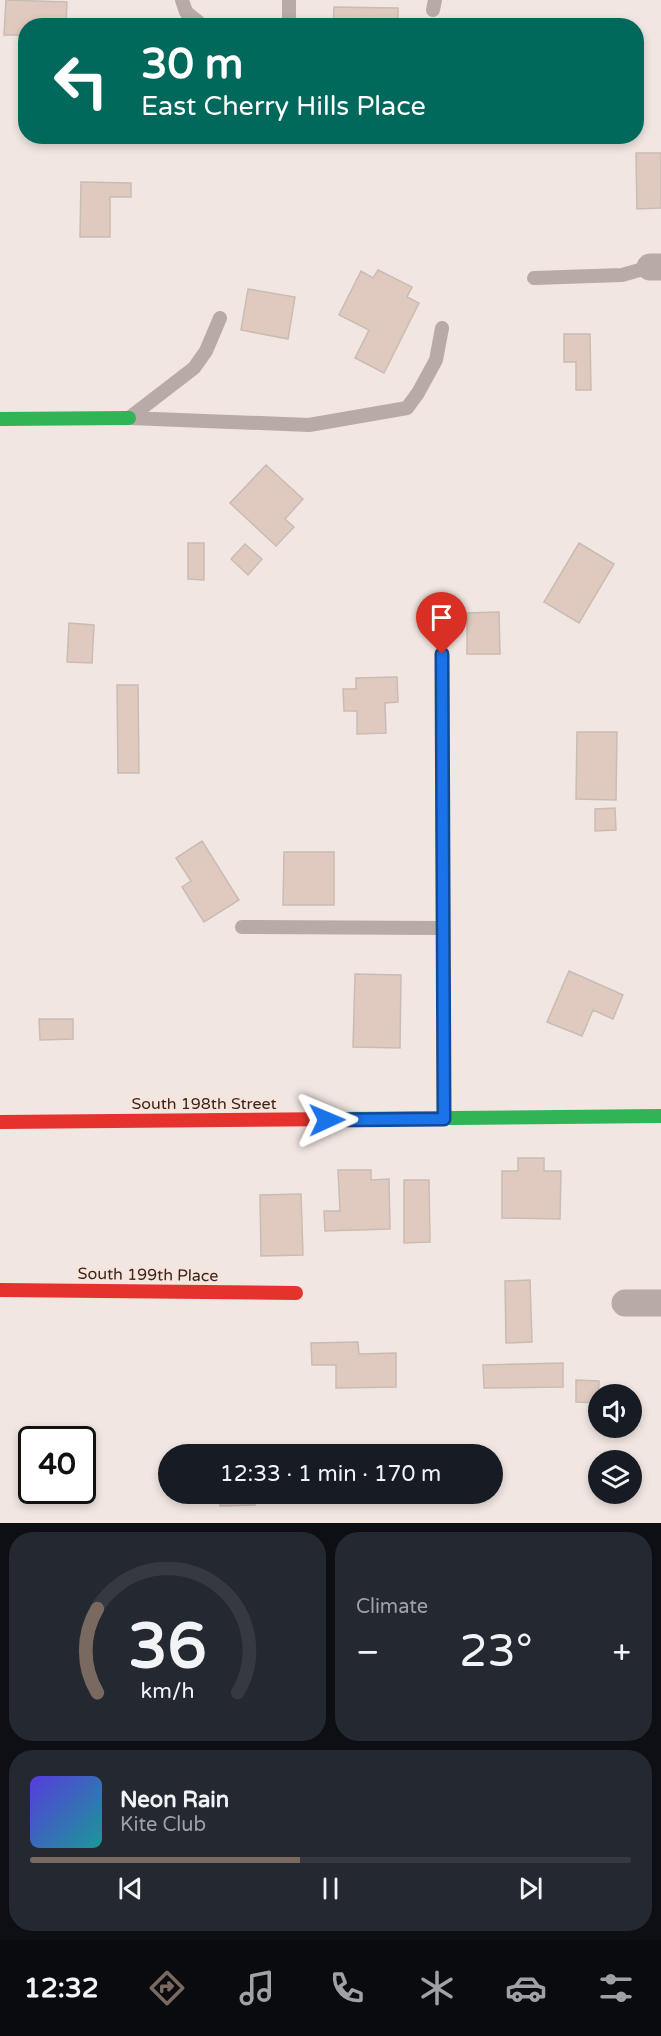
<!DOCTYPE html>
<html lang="en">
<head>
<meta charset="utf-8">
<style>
	body { margin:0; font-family:"Varela Round",sans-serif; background:#242831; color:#f1f3f6; height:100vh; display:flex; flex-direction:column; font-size:22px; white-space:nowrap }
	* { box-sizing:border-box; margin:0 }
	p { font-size:20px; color:#9ea1a6 }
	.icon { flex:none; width:33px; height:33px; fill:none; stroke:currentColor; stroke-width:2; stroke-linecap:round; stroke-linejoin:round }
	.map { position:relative; height:1523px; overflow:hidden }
	.side { display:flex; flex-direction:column; gap:9px; padding:9px; background:#0d0f14; flex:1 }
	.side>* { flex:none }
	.banner { position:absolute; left:18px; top:18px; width:626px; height:126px; border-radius:24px; box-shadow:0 3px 9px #0003; background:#00695c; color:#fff; overflow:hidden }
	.buttons { position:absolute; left:588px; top:1384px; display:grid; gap:12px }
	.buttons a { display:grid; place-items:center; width:54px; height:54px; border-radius:50%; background:#171b24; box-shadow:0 3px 9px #0003; font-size:30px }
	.speed { position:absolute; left:18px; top:1426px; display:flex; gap:12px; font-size:30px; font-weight:700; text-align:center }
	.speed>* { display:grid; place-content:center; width:78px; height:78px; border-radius:50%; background:#171b24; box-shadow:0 3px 9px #0003; line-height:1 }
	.speed .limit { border:3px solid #111; border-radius:9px; background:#fff; color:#111 }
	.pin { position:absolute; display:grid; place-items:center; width:51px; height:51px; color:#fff; margin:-62px -26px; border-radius:50% 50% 50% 0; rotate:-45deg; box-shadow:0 0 6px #0007 }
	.pin .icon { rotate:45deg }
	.me { position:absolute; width:66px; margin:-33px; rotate:89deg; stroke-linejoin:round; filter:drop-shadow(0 0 4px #0008) }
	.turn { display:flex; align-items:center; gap:21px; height:126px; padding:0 24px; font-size:27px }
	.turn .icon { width:78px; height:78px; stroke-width:2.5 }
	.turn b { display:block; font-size:42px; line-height:51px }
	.big { font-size:45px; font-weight:600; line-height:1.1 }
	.side .card { flex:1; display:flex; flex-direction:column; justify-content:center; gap:9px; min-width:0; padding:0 21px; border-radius:24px; background:#242831 }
	.side .dial { align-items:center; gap:0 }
	.dial svg { height:156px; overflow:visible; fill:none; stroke:#363941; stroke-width:7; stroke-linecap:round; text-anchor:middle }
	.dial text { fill:#f1f3f6; stroke:none }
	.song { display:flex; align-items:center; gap:18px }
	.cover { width:72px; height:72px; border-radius:9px; background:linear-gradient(135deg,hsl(250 70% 55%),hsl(180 70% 35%)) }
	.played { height:6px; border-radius:3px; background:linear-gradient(90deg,#796961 45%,#363941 45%) }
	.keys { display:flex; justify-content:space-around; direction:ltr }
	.heat { display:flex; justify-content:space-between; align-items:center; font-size:33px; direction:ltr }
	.side .tiles { flex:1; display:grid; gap:9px; grid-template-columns:1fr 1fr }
	.card:last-child { grid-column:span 2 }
	.trip { position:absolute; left:158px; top:1444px; width:345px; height:60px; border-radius:30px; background:#171b24; box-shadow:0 3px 9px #0003; font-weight:600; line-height:60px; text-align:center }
	.tab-bar { display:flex; height:96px; justify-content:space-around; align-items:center; background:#090b0e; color:#9ea1a6 }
	.tab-bar .icon { width:42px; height:42px }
	.tab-bar .selected { color:#796961 }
	.tab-bar b { font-size:27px; color:#f1f3f6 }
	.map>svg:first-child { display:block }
	.building { fill:#e0c9be; stroke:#c9bcb4; stroke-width:1.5 }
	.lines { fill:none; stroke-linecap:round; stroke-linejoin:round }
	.lane { stroke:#b8aaa5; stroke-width:14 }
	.street { stroke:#b8aaa5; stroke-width:27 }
	.fast { stroke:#30b455; stroke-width:14 }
	.slow { stroke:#ff9f0a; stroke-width:14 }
	.jam { stroke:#e5322d; stroke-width:14 }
	.route-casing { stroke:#114b97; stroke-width:15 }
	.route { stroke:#1a73e8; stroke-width:10 }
	.labels { text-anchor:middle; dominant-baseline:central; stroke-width:4.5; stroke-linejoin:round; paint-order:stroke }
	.street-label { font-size:16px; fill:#38251c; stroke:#f8e4da }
</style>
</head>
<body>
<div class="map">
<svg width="661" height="1523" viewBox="0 0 661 1523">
	<rect width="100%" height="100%" fill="#f1e6e1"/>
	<path class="building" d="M 6,0 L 67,2 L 66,26 L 26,26 L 26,35 L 4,35 Z
		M 334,7 L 398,8 L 398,26 L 333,26 Z
		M 636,153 L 661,153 L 661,208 L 637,209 Z
		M 81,182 L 131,183 L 131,197 L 110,197 L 110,237 L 80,237 Z
		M 378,270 L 412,287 L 407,297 L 419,303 L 384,373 L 355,358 L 369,330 L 339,315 L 361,271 L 373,278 Z
		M 248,289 L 295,297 L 288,339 L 241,330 Z
		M 564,334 L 590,334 L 591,390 L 576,390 L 576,362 L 564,362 Z
		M 266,465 L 303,499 L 285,519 L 294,527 L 276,546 L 230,503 Z
		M 188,543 L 204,543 L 204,580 L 188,579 Z
		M 579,543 L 614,564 L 579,623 L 544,602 Z
		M 245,544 L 262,559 L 248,575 L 231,559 Z
		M 499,612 L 500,654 L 467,654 L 467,613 Z
		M 69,623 L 94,625 L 92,663 L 67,662 Z
		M 397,677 L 398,702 L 385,703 L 386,733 L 357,734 L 357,711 L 344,711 L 343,689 L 356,689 L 356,678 Z
		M 117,685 L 138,685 L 139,773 L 118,773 Z
		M 577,732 L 617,732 L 616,800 L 576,799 Z
		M 615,808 L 616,830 L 595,831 L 595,809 Z
		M 202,841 L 239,900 L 204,922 L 182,887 L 191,881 L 176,858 Z
		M 284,852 L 334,852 L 334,905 L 283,905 Z
		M 569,971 L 623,995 L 613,1019 L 593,1010 L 582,1036 L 547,1022 Z
		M 355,974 L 401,975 L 400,1048 L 353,1047 Z
		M 39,1019 L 73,1019 L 73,1039 L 40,1040 Z
		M 518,1158 L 544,1158 L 544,1171 L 561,1171 L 560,1219 L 502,1218 L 502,1171 L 518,1171 Z
		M 338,1170 L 371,1170 L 371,1180 L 389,1179 L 390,1229 L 325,1231 L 324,1211 L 340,1211 Z
		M 404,1180 L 429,1180 L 430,1242 L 404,1243 Z
		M 301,1194 L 303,1255 L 261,1256 L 260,1195 Z
		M 530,1280 L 532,1342 L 506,1343 L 505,1281 Z
		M 358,1342 L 359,1354 L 396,1353 L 396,1387 L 336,1388 L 336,1365 L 312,1365 L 311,1343 Z
		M 563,1363 L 563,1387 L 484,1388 L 483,1365 Z
		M 576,1380 L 599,1381 L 598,1403 L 576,1402 Z
		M 220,1494 L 255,1494 L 255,1505 L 220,1506 Z"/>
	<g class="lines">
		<path class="lane" d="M 182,0 L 186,12 L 203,26
			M 433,10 L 435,0
			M 289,26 L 289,0
			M 534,278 L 622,275 L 650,267
			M 129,418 L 309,425 L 407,408 L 418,393 L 436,360 L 442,328
			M 129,418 L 194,368 L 206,351 L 220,318
			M 242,927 L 443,928"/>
		<path class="street" d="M 650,267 L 661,267
			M 625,1303 L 661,1303"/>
		<path class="fast" d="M 0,419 L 129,418
			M 342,1119 L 661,1116"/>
		<path class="slow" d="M 442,654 L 444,1119"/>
		<path class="jam" d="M 0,1122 L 342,1119
			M 0,1290 L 296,1293"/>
	</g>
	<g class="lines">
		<defs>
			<path id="route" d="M 327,1120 L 444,1119 L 442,654"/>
		</defs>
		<use href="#route" class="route-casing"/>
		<use href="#route" class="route"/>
	</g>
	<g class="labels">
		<g class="street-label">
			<text x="204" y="1104">South 198th Street</text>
			<text transform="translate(148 1275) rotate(1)">South 199th Place</text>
		</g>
	</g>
</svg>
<div class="buttons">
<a><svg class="icon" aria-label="sound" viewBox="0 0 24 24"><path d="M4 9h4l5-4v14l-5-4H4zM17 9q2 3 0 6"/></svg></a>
<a><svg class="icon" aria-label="layers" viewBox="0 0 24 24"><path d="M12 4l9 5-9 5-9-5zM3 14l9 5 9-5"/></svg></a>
</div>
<div class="speed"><div class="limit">40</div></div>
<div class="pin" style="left:442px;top:654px;background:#d93025"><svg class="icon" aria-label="arrive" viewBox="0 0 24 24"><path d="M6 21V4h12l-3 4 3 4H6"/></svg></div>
<svg class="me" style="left:327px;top:1120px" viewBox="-20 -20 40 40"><path d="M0-17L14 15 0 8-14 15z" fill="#1a73e8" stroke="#fff" stroke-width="4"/></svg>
<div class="trip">12:33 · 1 min · 170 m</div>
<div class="banner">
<div class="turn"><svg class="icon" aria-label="left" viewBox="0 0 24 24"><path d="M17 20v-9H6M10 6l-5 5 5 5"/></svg><div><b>30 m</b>East Cherry Hills Place</div></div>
</div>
</div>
<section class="side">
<div class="tiles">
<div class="card dial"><svg viewBox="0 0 100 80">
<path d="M14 69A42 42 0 1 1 86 69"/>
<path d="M14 69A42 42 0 0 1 14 26" stroke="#796961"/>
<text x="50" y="56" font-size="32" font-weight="700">36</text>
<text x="50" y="72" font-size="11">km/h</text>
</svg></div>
<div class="card"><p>Climate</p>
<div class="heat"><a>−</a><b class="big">23°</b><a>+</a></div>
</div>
<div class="card">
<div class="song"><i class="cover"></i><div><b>Neon Rain</b><p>Kite Club</p></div></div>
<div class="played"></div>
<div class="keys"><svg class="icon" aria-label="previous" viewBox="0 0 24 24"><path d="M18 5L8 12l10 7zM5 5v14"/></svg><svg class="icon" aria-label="pause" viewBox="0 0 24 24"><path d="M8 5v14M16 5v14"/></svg><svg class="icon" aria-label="next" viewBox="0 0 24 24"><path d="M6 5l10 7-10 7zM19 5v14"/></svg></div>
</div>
</div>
</section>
<nav class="tab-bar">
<b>12:32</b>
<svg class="icon selected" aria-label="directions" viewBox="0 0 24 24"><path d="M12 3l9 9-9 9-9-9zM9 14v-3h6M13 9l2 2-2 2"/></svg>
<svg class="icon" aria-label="music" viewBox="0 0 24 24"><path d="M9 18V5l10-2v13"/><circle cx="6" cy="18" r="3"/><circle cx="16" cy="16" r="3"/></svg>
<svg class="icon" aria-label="phone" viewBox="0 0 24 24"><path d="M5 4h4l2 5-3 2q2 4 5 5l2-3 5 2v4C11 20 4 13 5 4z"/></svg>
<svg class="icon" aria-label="climate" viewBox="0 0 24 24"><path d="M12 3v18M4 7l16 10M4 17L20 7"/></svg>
<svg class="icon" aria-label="car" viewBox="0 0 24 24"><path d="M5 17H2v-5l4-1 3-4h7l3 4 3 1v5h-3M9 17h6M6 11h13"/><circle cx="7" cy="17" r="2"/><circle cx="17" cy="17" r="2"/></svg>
<svg class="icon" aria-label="filters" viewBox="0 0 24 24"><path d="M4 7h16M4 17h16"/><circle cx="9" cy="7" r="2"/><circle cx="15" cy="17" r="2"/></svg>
</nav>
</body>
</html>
